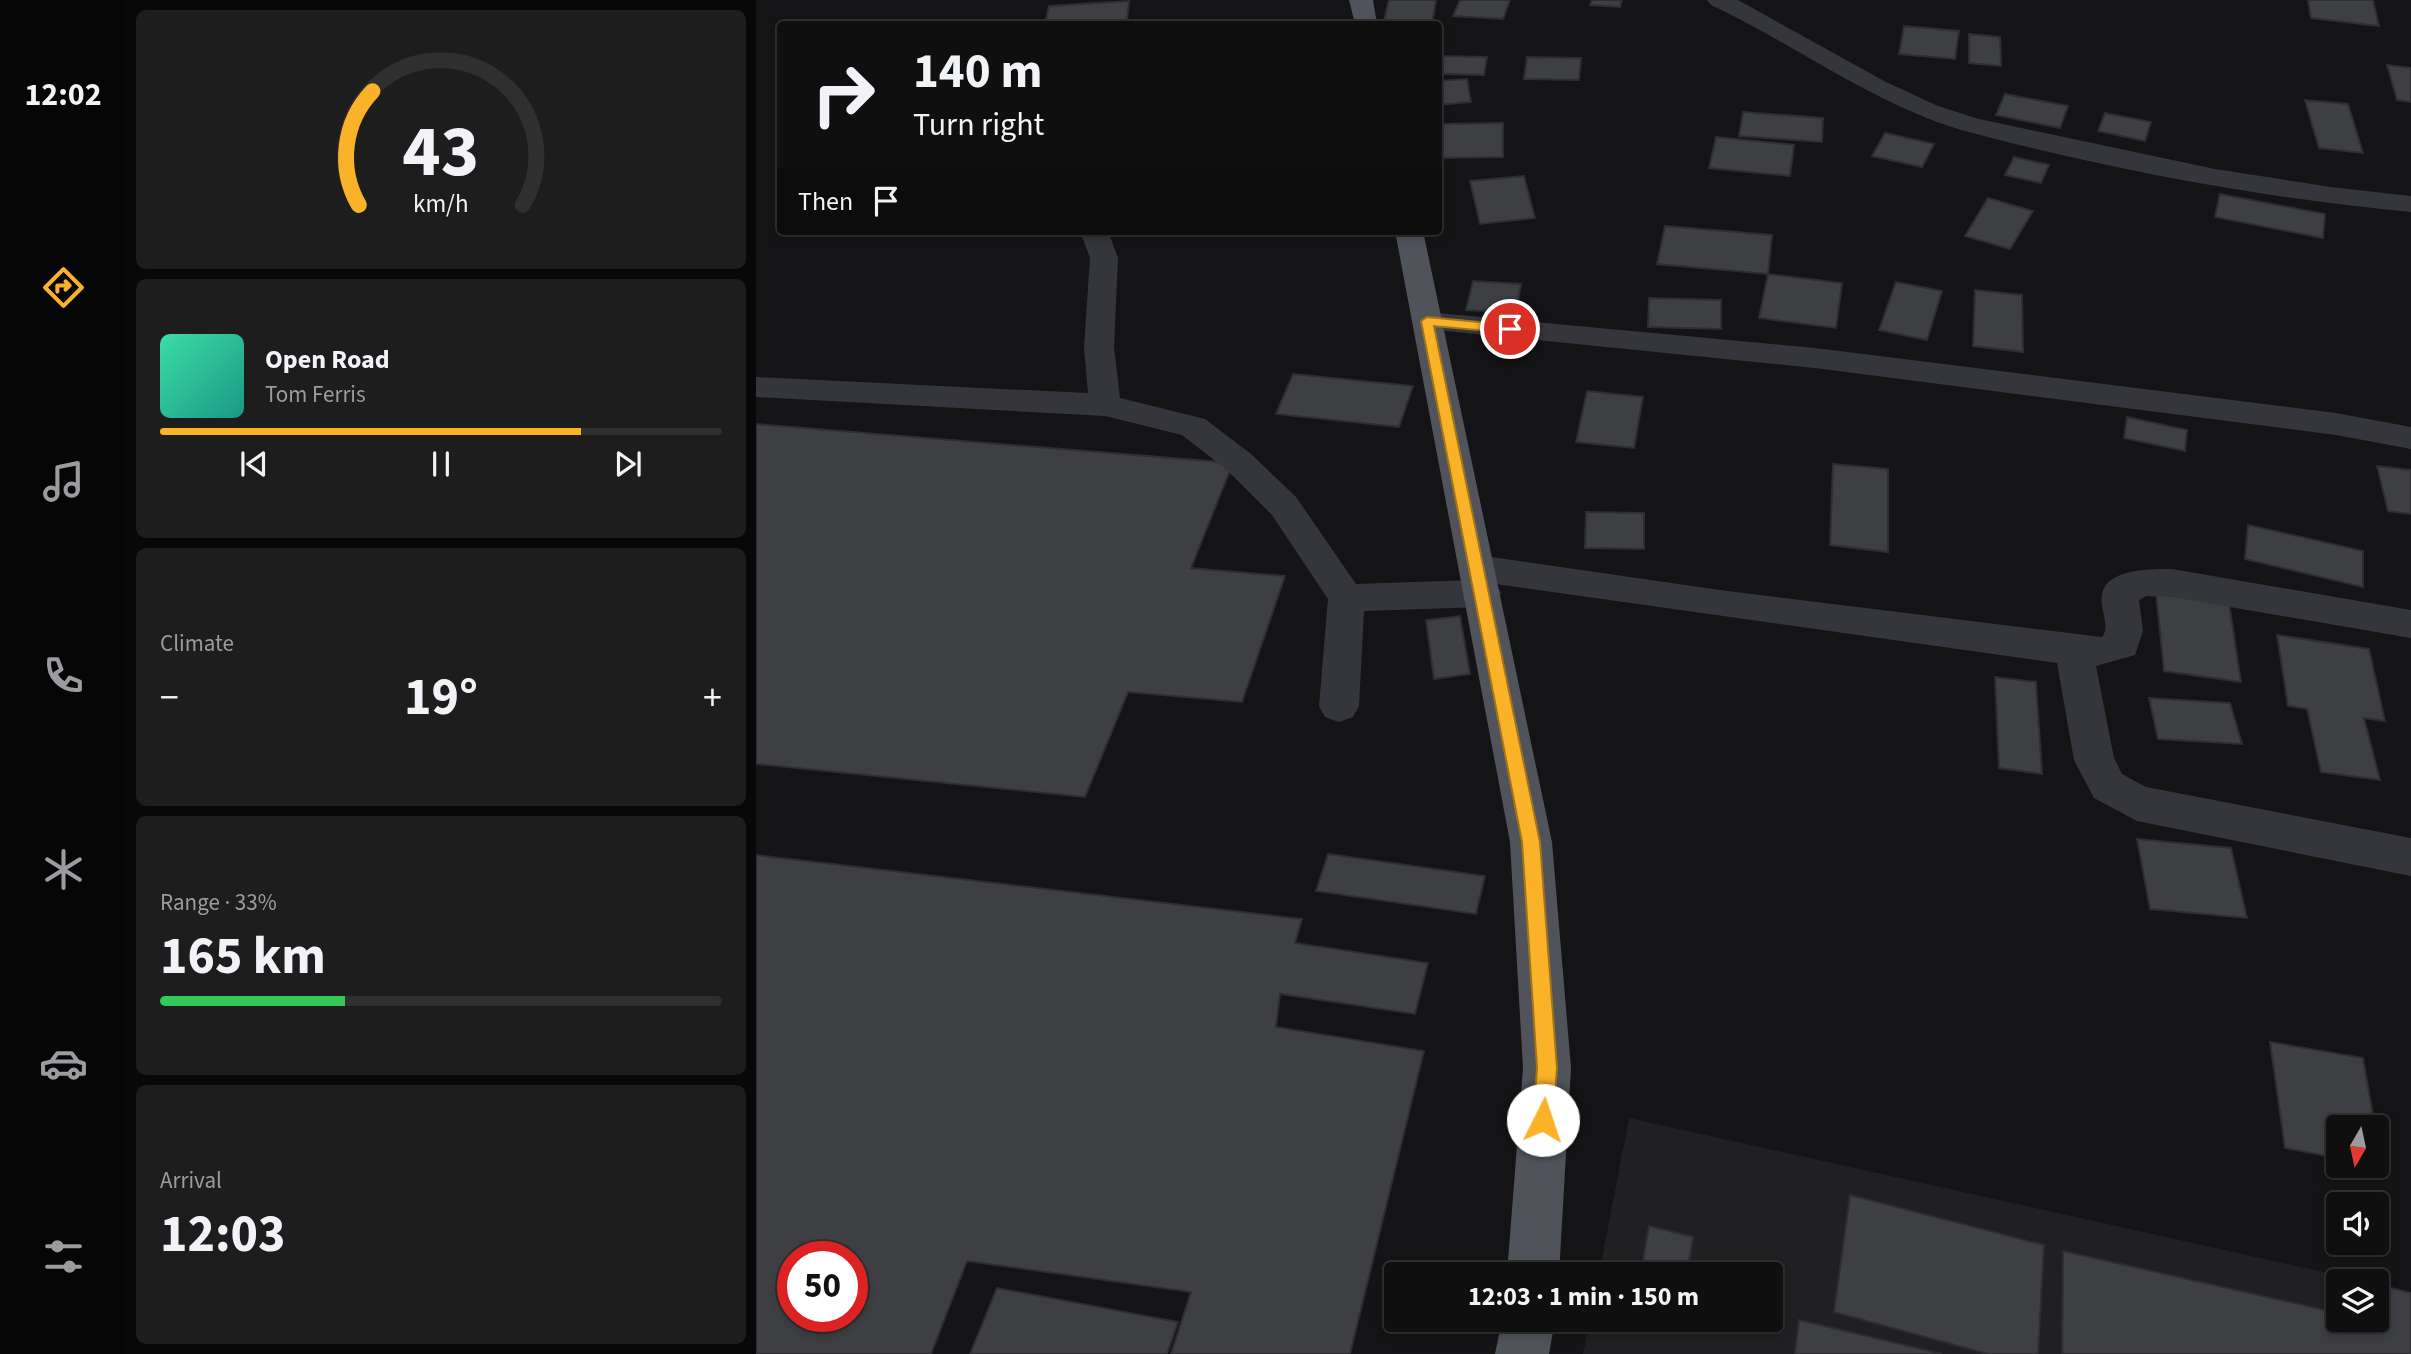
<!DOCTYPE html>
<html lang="en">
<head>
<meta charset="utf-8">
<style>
	body { margin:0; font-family:"Source Sans 3",sans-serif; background:#1d1d1e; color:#f1f3f6; height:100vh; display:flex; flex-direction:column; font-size:26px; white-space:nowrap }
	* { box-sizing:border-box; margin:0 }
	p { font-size:23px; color:#9b9c9f }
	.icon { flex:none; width:38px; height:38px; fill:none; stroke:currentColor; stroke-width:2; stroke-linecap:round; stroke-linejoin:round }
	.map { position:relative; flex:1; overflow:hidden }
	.sheet { display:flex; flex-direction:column; gap:10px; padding:10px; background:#080809; width:630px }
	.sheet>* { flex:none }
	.top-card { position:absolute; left:21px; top:21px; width:665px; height:214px; border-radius:7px; box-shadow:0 4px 10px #0003,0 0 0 2px #2f2f30; background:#0f0f10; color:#f1f3f6; overflow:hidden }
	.needle { width:46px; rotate:189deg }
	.controls { position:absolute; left:1570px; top:1115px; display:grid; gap:14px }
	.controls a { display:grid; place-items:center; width:63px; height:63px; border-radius:7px; background:#0f0f10; box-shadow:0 4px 10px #0003,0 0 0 2px #2f2f30; font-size:35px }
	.speed { position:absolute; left:21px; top:1241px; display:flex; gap:14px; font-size:35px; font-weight:700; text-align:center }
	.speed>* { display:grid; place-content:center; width:91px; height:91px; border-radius:50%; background:#0f0f10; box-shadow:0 4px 10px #0003,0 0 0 2px #2f2f30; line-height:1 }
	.speed .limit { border:10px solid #d22; background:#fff; color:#111 }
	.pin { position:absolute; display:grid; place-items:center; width:60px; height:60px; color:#fff; margin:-30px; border:4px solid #fff; border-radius:50%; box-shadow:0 2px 7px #0007 }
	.me { position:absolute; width:77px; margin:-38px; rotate:4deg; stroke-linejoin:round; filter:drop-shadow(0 0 5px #0008) }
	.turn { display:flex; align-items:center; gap:24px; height:147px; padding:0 21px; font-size:32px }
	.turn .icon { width:91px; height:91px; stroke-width:2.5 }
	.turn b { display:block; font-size:49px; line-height:60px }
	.then { display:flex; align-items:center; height:66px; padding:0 21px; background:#0003; gap:14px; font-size:26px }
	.big { font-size:52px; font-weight:700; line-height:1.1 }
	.sheet .card { flex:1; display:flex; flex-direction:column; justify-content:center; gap:10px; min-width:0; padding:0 24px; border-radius:10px; background:#1d1d1e }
	.sheet .dial { align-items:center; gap:0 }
	.dial svg { height:182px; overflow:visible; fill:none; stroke:#2f2f30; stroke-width:7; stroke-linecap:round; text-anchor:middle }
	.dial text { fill:#f1f3f6; stroke:none }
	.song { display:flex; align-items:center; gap:21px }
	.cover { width:84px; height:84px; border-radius:10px; background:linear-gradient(135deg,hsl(160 70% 55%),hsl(170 70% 35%)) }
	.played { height:7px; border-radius:4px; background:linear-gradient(90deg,#fab228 75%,#2f2f30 75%) }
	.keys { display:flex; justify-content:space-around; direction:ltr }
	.heat { display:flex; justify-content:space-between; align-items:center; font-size:38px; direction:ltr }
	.charge { height:10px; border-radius:5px; background:linear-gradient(90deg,#34c759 33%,#2f2f30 0) }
	.trip { position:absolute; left:628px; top:1262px; width:399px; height:70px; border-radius:7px; background:#0f0f10; box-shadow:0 4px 10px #0003,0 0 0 2px #2f2f30; font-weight:700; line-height:70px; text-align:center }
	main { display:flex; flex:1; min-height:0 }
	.menu { display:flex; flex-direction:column; width:126px; justify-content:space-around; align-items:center; background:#060606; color:#9b9c9f }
	.menu .icon { width:49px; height:49px }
	.menu .active { color:#fab228 }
	.menu b { font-size:32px; color:#f1f3f6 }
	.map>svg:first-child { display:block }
	.built { fill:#202023 }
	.building { fill:#3e3f43; stroke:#2e2e32; stroke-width:2; fill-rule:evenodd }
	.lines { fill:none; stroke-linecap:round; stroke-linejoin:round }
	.minor { fill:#35363b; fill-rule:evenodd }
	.major { fill:#50535a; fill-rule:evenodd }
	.route { fill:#fab228; stroke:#a2741a; stroke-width:2 }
</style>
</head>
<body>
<main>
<nav class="menu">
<b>12:02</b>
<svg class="icon active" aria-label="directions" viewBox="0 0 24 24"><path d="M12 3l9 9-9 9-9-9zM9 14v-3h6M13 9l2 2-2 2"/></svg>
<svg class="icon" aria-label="music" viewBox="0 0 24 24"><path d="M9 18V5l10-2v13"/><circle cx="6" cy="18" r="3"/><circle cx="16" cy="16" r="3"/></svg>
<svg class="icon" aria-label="phone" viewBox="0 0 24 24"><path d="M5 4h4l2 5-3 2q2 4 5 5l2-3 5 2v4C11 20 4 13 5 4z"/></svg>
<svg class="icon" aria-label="climate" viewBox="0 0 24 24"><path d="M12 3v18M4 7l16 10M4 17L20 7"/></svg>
<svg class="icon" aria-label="car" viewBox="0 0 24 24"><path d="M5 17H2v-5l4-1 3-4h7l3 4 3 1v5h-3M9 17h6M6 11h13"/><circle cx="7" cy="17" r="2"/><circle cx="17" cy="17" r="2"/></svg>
<svg class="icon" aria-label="filters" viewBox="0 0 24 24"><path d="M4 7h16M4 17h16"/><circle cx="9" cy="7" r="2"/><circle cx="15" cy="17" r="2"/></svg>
</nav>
<section class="sheet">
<div class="card dial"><svg viewBox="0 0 100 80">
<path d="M14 69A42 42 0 1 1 86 69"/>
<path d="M14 69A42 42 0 0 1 20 19" stroke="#fab228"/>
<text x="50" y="56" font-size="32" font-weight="700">43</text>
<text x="50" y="72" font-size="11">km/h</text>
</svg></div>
<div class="card">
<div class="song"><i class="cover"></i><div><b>Open Road</b><p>Tom Ferris</p></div></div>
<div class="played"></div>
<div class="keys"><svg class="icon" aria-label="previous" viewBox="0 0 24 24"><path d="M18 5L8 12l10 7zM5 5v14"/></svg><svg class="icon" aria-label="pause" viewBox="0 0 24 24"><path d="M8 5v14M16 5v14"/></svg><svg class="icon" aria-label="next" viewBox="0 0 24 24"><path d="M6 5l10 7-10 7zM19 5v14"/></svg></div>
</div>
<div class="card"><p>Climate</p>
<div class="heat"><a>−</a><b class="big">19°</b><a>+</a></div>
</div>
<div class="card"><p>Range · 33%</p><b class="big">165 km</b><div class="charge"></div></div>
<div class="card"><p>Arrival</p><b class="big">12:03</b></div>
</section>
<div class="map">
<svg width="1655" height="1354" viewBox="0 0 1655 1354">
	<rect width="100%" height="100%" fill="#141416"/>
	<path class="built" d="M 873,1118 L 1608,1281 L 1582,1281 L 1582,1320 L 1620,1320 L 1655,1354 L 827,1354 L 834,1320 L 1015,1320 L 1015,1274 L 843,1274 Z"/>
	<path class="building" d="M 633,0 L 680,0 L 676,24 L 627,24 Z
		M 704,0 L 754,0 L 747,19 L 697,16 Z
		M 836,0 L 866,0 L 864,7 L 834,5 Z
		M 1552,0 L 1617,0 L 1623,26 L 1555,18 Z
		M 373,1 L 371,21 L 289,24 L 293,6 Z
		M 1148,26 L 1203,31 L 1199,59 L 1143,54 Z
		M 1213,34 L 1244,37 L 1245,66 L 1213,63 Z
		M 682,56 L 731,57 L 728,75 L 682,74 Z
		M 771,57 L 825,58 L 823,80 L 768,79 Z
		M 1631,65 L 1655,68 L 1655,102 L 1641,100 Z
		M 711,79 L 715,102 L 682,105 L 682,81 Z
		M 1249,94 L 1312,106 L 1304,128 L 1240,115 Z
		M 1549,100 L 1592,104 L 1607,153 L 1563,148 Z
		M 987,112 L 1067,118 L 1066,142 L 983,136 Z
		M 1349,113 L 1395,122 L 1389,141 L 1342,131 Z
		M 747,123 L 747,157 L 685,158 L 686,124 Z
		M 1129,133 L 1178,144 L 1166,167 L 1116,156 Z
		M 960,137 L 1038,145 L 1034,176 L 953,168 Z
		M 1258,157 L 1293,165 L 1285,183 L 1249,175 Z
		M 768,176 L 779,218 L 724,224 L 714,181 Z
		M 1464,194 L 1569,214 L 1567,238 L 1459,217 Z
		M 1232,198 L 1277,211 L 1254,249 L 1209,236 Z
		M 909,226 L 1016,235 L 1012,274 L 901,264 Z
		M 1012,274 L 1086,283 L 1080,328 L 1003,318 Z
		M 717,281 L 765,284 L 760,313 L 710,310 Z
		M 1140,282 L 1186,291 L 1171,340 L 1123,330 Z
		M 1219,290 L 1266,295 L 1267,352 L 1217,346 Z
		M 893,298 L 965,300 L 965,329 L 892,327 Z
		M 537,374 L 657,386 L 643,427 L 520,414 Z
		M 831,391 L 887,397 L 878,448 L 820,442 Z
		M 1371,417 L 1431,430 L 1429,451 L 1368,438 Z
		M 0,424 L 477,463 L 435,568 L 529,576 L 486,702 L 372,692 L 329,797 L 0,764 Z
		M 1077,464 L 1132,469 L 1132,552 L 1074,545 Z
		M 1621,466 L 1655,470 L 1655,514 L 1632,511 Z
		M 830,512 L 888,513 L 888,549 L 829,548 Z
		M 1492,525 L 1607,551 L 1607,587 L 1489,559 Z
		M 1400,593 L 1473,603 L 1485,682 L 1408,671 Z
		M 704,616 L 714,674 L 678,679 L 670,620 Z
		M 1521,635 L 1613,649 L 1629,721 L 1608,718 L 1624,780 L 1565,772 L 1551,709 L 1532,706 Z
		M 1239,677 L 1280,682 L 1286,774 L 1243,768 Z
		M 1393,698 L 1474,703 L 1486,744 L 1402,739 Z
		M 1381,839 L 1475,848 L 1491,918 L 1394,909 Z
		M 572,854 L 729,876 L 720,914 L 560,891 Z
		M 0,855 L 546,919 L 539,943 L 672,963 L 659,1014 L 524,994 L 520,1027 L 668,1051 L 594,1354 L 415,1354 L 435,1292 L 211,1261 L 175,1354 L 0,1354 ZM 37,1256 L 96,1256 L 96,1316 L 37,1316 Z
		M 1514,1042 L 1607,1058 L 1619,1127 L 1582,1127 L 1582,1158 L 1529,1148 Z
		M 1094,1195 L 1288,1245 L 1282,1354 L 1232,1354 L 1078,1312 Z
		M 893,1226 L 937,1237 L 931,1274 L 886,1266 Z
		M 1307,1251 L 1582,1313 L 1582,1320 L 1620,1320 L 1620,1284 L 1655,1293 L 1655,1354 L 1306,1354 Z
		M 241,1288 L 422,1322 L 411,1354 L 214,1354 Z
		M 1043,1320 L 1186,1354 L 1039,1354 Z"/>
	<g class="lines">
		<path class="minor" d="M 951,0 L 982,0 L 1128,81 L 1182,106 L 1223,119 L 1459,169 L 1575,187 L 1655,196 L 1655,212 C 1504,198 1352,169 1205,130 C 1114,102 1040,45 955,5 Z
			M 324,231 L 352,231 L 362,258 L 358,347 L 364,398 L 449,419 L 495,454 L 540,497 L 600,584 L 717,580 L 709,577 L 704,568 L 709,559 L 722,555 L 971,591 L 1346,637 C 1355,627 1343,608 1346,594 C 1351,568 1397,569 1416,569 L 1655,610 L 1655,638 L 1416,597 L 1390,596 L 1383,600 L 1387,631 L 1379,655 L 1340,666 L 1358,758 L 1366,774 L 1390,787 L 1655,838 L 1655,876 L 1381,821 L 1338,798 L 1318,760 L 1301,663 L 740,584 L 745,593 L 740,603 L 727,607 L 608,611 L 603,706 L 597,717 L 583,722 L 569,717 L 563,706 L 572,599 L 516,515 L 471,470 L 426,435 L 349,416 L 0,397 L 0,377 L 332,393 L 328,347 L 334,258 Z
			M 671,312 L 1059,348 L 1580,413 L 1655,427 L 1655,449 L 1580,435 L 1059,368 L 660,328 L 656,321 L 660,314 Z"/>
		<path class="major" d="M 593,0 L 617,0 L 621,24 L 599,24 Z
			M 639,231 L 667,231 L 796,842 L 815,1068 L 803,1274 L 751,1274 L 767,1068 L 754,842 Z
			M 746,1320 L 799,1320 L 793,1354 L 739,1354 Z"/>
	</g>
	<path class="route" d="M 671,317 L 754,325 L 761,329 L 754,333 L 678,326 L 784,842 L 801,1068 L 797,1120 L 794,1127 L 787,1130 L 780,1127 L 777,1120 L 781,1068 L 766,842 L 665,321 Z"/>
</svg>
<div class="controls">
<a><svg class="needle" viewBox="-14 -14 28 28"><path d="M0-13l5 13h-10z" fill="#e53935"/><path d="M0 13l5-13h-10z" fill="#9b9c9f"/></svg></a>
<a><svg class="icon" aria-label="sound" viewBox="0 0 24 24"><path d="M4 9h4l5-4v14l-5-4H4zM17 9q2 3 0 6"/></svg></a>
<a><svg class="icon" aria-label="layers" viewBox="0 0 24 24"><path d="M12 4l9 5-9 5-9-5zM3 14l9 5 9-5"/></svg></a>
</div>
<div class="speed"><div class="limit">50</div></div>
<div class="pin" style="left:754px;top:329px;background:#d93025"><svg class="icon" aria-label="arrive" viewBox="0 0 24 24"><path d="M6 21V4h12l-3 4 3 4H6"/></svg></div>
<svg class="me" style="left:787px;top:1120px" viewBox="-20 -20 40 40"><circle r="19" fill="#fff"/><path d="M0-13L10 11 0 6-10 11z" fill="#fab228"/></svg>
<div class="trip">12:03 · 1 min · 150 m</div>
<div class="top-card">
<div class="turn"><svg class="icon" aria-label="right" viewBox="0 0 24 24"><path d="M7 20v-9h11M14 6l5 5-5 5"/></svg><div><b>140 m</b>Turn right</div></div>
<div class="then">Then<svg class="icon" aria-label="arrive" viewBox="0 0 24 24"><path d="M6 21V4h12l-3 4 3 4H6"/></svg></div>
</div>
</div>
</main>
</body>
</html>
